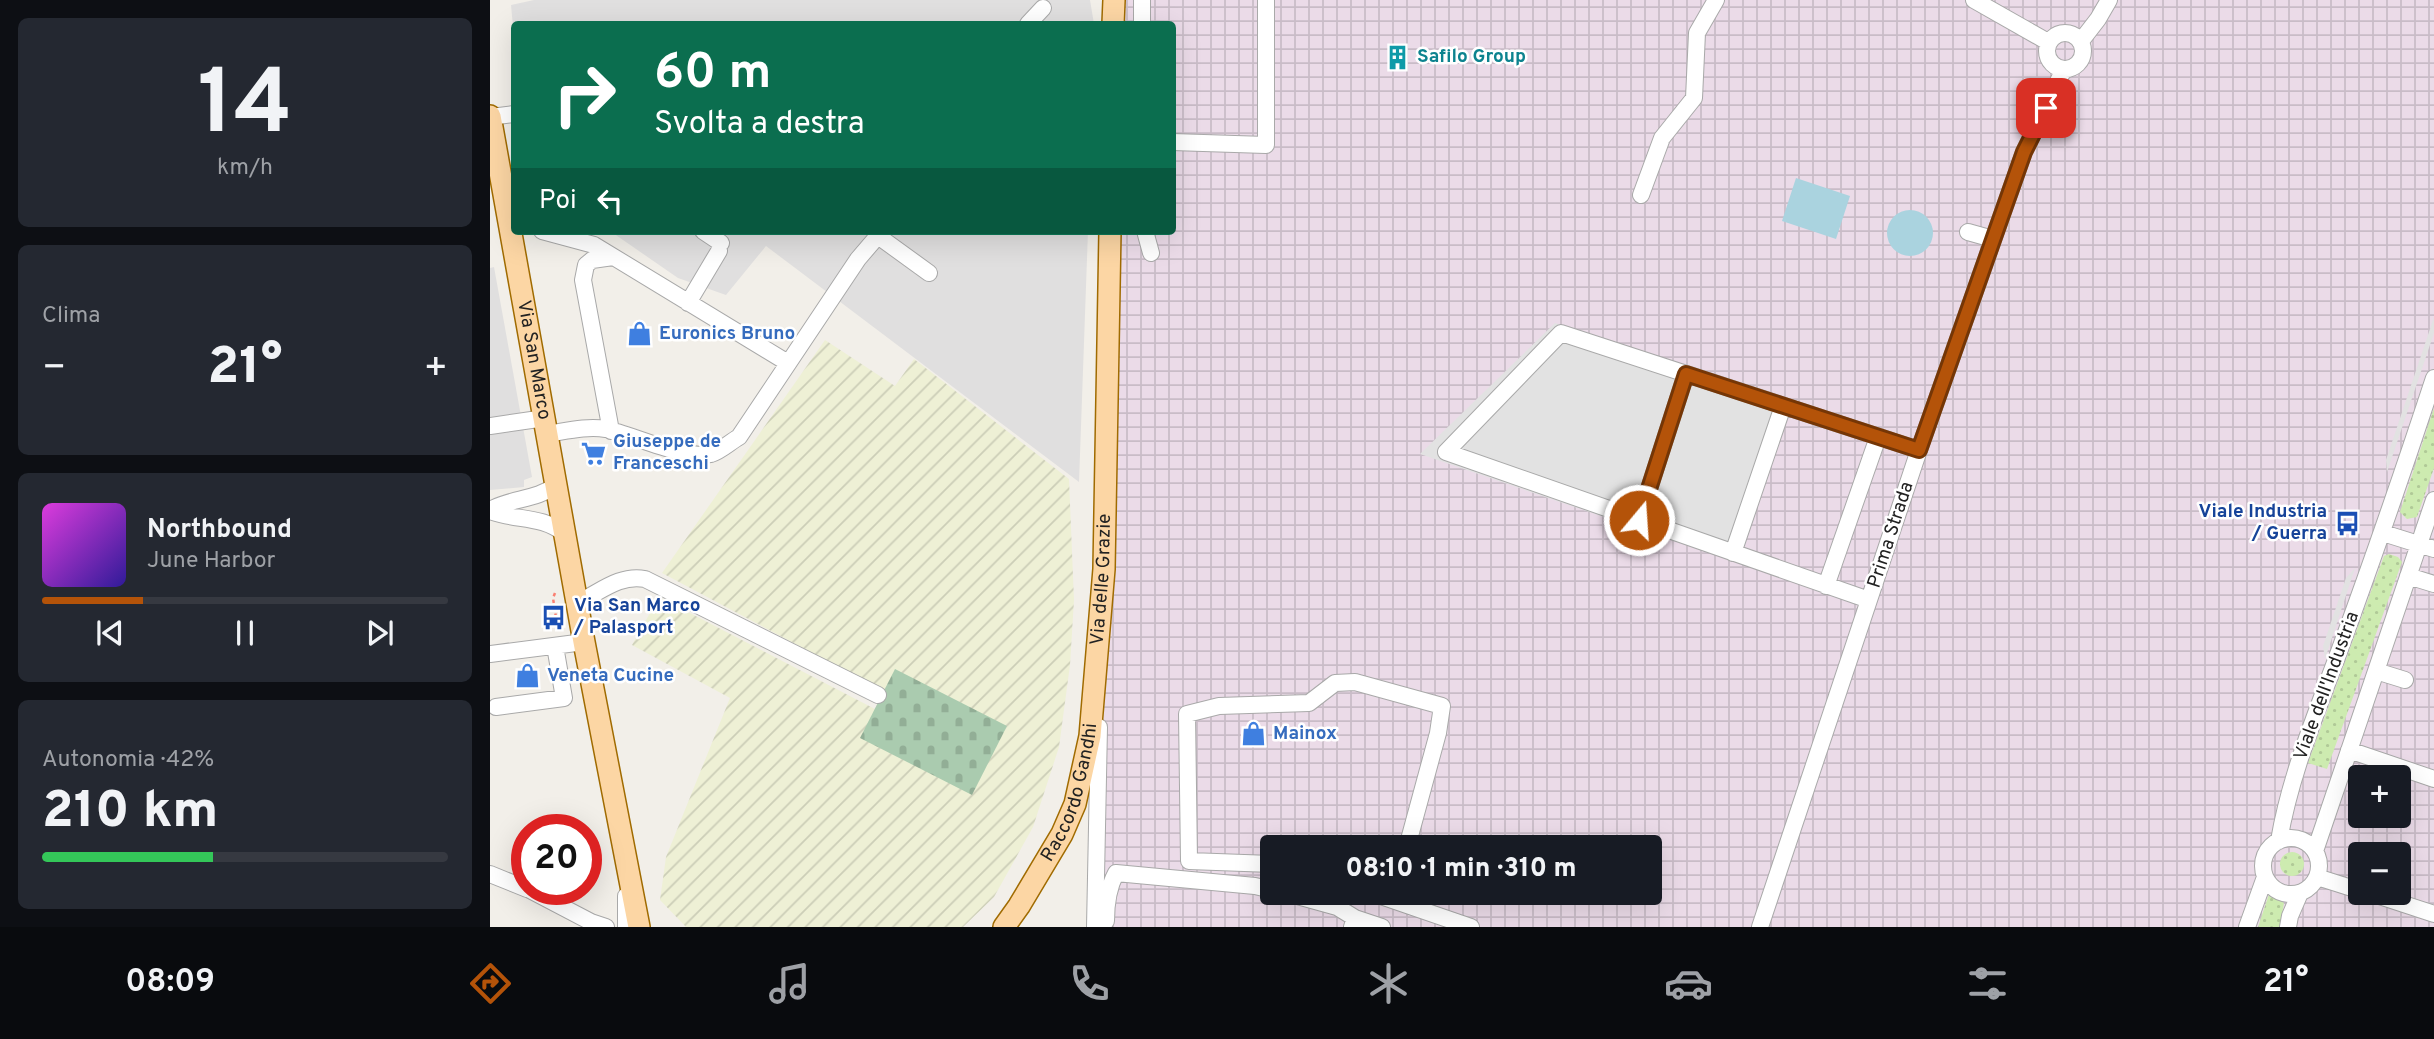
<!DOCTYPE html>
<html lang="it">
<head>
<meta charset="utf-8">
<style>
	body { margin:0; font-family:Overpass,sans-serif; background:#242831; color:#f1f3f6; height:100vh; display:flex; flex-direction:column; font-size:26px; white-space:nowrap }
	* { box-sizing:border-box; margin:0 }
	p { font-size:23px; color:#9ea1a6 }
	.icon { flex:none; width:38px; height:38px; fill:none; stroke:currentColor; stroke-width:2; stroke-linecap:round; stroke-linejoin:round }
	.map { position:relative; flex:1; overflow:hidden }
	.details { display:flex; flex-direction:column; gap:18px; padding:18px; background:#0d0f14; width:490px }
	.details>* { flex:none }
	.banner { position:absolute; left:21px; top:21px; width:665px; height:214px; border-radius:7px; box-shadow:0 7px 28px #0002; background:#0b6e4f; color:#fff; overflow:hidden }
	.buttons { position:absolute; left:1858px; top:765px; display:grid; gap:14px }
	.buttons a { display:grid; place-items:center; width:63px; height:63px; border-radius:7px; background:#171b24; box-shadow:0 7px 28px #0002; font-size:35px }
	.speed { position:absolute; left:21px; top:814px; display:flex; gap:14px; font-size:35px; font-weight:700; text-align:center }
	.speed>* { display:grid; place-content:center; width:91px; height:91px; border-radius:50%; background:#171b24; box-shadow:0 7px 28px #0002; line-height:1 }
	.speed .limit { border:10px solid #d22; background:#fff; color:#111 }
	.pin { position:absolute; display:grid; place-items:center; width:60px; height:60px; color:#fff; margin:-30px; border-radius:14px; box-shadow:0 4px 10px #0006 }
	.me { position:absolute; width:77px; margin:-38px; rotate:18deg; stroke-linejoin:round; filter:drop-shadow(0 0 5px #0008) }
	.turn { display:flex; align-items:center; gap:24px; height:147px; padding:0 28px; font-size:32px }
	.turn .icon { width:91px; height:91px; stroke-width:2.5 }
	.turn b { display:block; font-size:49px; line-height:60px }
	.then { display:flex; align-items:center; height:66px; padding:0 28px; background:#0003; gap:14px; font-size:26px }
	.big { font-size:52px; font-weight:800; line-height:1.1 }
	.details .widget { flex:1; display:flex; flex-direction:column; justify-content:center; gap:10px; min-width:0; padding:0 24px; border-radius:10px; background:#242831 }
	.details .dial { align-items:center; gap:0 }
	.dial b { font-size:91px; line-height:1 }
	.song { display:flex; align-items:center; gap:21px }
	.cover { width:84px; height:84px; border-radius:10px; background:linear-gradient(135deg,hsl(300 70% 55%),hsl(250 70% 35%)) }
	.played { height:7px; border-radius:4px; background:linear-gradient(90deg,#b45309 25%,#363941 25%) }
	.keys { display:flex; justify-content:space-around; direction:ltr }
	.heat { display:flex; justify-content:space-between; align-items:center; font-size:38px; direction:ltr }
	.charge { height:10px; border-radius:5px; background:linear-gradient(90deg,#34c759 42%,#363941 0) }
	.trip { position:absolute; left:770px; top:835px; width:402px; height:70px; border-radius:7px; background:#171b24; box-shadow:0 7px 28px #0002; font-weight:800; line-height:70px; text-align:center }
	.menu { display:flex; height:112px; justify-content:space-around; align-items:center; background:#090b0e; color:#9ea1a6 }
	.menu .icon { width:49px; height:49px }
	.menu .selected { color:#b45309 }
	.menu b { font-size:32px; color:#f1f3f6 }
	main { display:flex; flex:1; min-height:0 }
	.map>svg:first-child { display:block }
	.residential { fill:#e0dfdf }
	.industrial { fill:url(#industrial-grid); fill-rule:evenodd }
	.farmland { fill:url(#farmland-furrows) }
	.grass { fill:url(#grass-dots) }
	.cemetery { fill:url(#cemetery-stones) }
	.parking { fill:#e2e2e2 }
	.water { fill:#aad3df }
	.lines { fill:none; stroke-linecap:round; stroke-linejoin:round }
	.minor-casing { stroke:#a9a9a9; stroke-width:18 }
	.major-casing { stroke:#a06b00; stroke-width:24 }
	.path { stroke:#fa8072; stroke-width:2.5; stroke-dasharray:3.5 3.5; stroke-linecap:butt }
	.minor { stroke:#fff; stroke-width:16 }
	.major { stroke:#fcd6a4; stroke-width:21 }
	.route-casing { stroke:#753606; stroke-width:18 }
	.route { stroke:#b45309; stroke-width:12 }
	.labels { text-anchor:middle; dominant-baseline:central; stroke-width:5; stroke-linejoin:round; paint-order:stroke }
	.culture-label { font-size:19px; font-weight:bold; fill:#0d838f; stroke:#fff; text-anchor:start }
	.shop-label { font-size:19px; font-weight:bold; fill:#366cbe; stroke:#fff; text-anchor:start }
	.street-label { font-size:19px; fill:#222; stroke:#fff }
	.transit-label { font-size:19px; font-weight:bold; fill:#164399; stroke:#fff; text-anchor:end }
</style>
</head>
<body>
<main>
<section class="details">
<div class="widget dial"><b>14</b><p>km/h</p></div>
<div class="widget"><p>Clima</p>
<div class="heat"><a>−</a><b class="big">21°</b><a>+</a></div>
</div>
<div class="widget">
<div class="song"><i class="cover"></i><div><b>Northbound</b><p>June Harbor</p></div></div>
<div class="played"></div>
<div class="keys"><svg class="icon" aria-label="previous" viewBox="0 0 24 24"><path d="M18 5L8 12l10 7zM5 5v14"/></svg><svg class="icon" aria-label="pause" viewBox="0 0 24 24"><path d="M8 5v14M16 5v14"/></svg><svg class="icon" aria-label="next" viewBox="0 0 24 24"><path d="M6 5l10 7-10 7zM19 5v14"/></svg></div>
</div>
<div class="widget"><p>Autonomia · 42%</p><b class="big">210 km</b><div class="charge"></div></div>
</section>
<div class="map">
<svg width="1944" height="927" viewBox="0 0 1944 927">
	<defs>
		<pattern id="industrial-grid" width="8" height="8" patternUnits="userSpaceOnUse" patternTransform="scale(1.75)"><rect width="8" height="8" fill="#ebdbe8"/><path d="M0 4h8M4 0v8" fill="none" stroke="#c9bcc7"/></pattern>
		<pattern id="farmland-furrows" width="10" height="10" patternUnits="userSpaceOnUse" patternTransform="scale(1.75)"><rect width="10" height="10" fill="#eef0d5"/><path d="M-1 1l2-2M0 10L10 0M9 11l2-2" fill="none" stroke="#ccceb7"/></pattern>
		<pattern id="grass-dots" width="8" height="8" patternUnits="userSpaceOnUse" patternTransform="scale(1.75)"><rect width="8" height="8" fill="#cdebb0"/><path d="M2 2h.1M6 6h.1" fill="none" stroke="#b0c997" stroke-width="1.8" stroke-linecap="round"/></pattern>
		<pattern id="cemetery-stones" width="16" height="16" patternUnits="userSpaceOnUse" patternTransform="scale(1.75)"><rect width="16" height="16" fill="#aacbaf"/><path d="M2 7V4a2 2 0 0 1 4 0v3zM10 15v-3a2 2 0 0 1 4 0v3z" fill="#92ae96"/></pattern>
	</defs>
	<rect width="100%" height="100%" fill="#f2efe9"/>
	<path class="residential" d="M 44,0 L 600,0 L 604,24 L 24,24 L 24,38 L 21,5 Z
		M 120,231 L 598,231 L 589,482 L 276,246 L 236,295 L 188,278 Z
		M 4,267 L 42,477 L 34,480 L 34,487 L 0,490 L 0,268 Z"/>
	<path class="industrial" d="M 633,0 L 1944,0 L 1944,927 L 605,927 L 609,720 L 629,231 L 682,231 L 682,24 L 633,24 ZM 1871,777 L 1909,777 L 1909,816 L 1871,816 ZM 782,847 L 1160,847 L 1160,892 L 782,892 ZM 1871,854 L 1909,854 L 1909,892 L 1871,892 Z"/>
	<path class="farmland" d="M 335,340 L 405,386 L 424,359 L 579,479 L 584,600 L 580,665 L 569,747 L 543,827 L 504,897 L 473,927 L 196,927 L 170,900 L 176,857 L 240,698 L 142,645 L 169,597 L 385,709 L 370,738 L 405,670 L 394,691 L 172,573 Z"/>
	<path class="grass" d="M 1944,408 L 1944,468 L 1927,517 L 1917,519 L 1910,512 Z
		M 1899,554 L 1908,557 L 1912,562 L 1837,769 L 1818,763 L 1894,556 Z
		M1790 864a12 12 0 1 1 24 0a12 12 0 1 1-24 0Z
		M 1779,894 L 1794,903 L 1790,927 L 1768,927 Z"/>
	<path class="cemetery" d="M 405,669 L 517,726 L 482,795 L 370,738 Z"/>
	<path class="parking" d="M 1944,317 L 1944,333 L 1897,472 L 1896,460 Z
		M 1065,323 L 1302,401 L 1248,563 L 930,454 Z
		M 1865,568 L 1835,659 L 1833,646 L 1856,578 Z"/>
	<path class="water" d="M 1306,178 L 1360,196 L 1346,239 L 1292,221 Z
		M1397 233a23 23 0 1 1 46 0a23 23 0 1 1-46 0Z"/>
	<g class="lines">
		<defs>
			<path id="minor" d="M 1484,0 L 1558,42
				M 538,24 L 553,8
				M 652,24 L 652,0
				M1557 51a18 18 0 1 1 36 0a18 18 0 1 1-36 0Z
				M 1591,41 L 1608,19 L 1619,0
				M 0,117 L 24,114
				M 682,142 L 776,145 L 776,0
				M 1151,195 L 1172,138 L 1204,98 L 1207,33 L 1226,0
				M 52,231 L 104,245 L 298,363
				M 213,231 L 231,243
				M 655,231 L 661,253
				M 1478,232 L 1503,239
				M 388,236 L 439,273
				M 198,303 L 229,251
				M 0,426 L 55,418
				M 121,431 L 93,280 L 96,265 L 102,260 L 123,257
				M 57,434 C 77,431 96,426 116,429 C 143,435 196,460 221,454 C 231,451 240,442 249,437 L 368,259 L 392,231
				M 0,510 C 21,498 47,500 66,485
				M 0,511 C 26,521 52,515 75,534
				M 1149,520 L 1196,374
				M 1893,533 L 1944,549
				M 1243,553 L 1293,406
				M 1918,576 L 1944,584
				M 1336,586 L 1388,437
				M 1379,600 L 956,452 L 1071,333 L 1429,450
				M 87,603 C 109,593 129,574 155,579 L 388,695
				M 0,654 L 94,642
				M 1886,671 L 1915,680
				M 6,707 L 74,698 L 65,646
				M 1859,750 L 1944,779
				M1773 866a28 28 0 1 1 56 0a28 28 0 1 1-56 0Z
				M 1789,841 C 1800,775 1827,712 1850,649 C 1883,559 1914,469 1944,378
				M 1825,851 L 1944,500
				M 782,864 L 699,861 L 697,714 L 729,706 L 819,703 L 845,683 L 865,682 L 952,706 L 948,733 L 917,847
				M 0,874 L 37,889
				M 1827,877 L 1871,891
				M 38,889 L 101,922 L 116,927
				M 793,892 L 847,907 L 865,918
				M 879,892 L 981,927
				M 1877,892 L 1944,914
				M 136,896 L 136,927
				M 616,921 C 616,904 618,888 626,873 L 765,886 L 782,890
				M 605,927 L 609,727
				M 862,927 L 865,918 L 892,927
				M 1270,927 L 1429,450 L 1534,152 L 1574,69
				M 1757,927 L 1775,877
				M 1798,927 L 1800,916 L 1810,893"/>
			<g id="major">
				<path d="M 623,24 L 624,0"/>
				<path id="s1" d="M 0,116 L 94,642 L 149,927"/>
				<path id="s2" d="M 514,927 L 529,906 L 572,834 L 585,804 L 600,736 L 614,569 L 620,231"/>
			</g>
		</defs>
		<use href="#minor" class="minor-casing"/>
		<use href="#major" class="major-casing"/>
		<path class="path" d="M 65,593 L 63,598 L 68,631"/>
		<use href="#minor" class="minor"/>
		<use href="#major" class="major"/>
	</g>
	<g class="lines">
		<defs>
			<path id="route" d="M 1149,520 L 1196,374 L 1429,450 L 1534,152 L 1556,108"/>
		</defs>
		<use href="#route" class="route-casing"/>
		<use href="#route" class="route"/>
	</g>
	<defs>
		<symbol id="building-bare" viewBox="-9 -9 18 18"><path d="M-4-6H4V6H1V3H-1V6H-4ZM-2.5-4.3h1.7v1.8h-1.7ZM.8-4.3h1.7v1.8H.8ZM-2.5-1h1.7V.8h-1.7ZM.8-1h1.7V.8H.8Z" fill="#0f9aa8" stroke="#fff" stroke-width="2.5" paint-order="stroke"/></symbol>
		<symbol id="shop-bare" viewBox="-9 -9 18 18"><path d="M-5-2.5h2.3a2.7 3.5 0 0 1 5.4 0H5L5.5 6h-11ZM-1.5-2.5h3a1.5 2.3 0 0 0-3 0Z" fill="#3f7fe0" stroke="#fff" stroke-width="2.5" paint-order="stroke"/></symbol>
		<symbol id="supermarket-bare" viewBox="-9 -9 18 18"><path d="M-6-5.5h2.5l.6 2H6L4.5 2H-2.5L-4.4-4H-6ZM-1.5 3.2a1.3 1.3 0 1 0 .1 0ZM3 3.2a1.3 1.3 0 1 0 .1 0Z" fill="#3f7fe0" stroke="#fff" stroke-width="2.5" paint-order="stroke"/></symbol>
		<symbol id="bus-bare" viewBox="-9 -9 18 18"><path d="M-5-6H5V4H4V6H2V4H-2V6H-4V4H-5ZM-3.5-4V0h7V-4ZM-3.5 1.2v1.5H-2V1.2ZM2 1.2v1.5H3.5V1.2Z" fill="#1a4fb4" stroke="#fff" stroke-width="2.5" paint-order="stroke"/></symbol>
	</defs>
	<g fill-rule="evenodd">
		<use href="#building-bare" x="890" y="40" width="35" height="35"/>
		<use href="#shop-bare" x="132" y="316" width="35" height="35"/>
		<use href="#supermarket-bare" x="86" y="436" width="35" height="35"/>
		<use href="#bus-bare" x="1840" y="506" width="35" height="35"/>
		<use href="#bus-bare" x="46" y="600" width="35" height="35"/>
		<use href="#shop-bare" x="20" y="658" width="35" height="35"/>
		<use href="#shop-bare" x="746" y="716" width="35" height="35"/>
	</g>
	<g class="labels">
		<g class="culture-label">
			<text x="927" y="57">Safilo Group</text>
		</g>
		<g class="shop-label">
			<text x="169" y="334">Euronics Bruno</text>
			<text x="123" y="442">Giuseppe de<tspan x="123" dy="22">Franceschi</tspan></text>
			<text x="57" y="676">Veneta Cucine</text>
			<text x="783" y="734">Mainox</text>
		</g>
		<g class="street-label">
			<text stroke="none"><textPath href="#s1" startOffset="248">Via San Marco</textPath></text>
			<text transform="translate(1401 535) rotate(-72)">Prima Strada</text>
			<text stroke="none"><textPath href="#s2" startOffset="369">Via delle Grazie</textPath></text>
			<text transform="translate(1837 686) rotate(-70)">Viale dell'Industria</text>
			<text stroke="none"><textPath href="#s2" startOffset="152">Raccordo Gandhi</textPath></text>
		</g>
		<g class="transit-label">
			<text x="1837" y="512">Viale Industria<tspan x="1837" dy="22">/ Guerra</tspan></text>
			<text x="84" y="606" text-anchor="start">Via San Marco<tspan x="84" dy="22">/ Palasport</tspan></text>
		</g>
	</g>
</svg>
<div class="buttons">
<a>+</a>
<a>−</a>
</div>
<div class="speed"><div class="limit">20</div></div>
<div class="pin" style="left:1556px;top:108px;background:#d93025"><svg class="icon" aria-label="arrive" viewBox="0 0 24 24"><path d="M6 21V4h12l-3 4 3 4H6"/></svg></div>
<svg class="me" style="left:1149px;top:520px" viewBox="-20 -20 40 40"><circle r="17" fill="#b45309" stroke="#fff" stroke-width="3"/><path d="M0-11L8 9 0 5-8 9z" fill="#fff"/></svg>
<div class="trip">08:10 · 1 min · 310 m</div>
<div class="banner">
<div class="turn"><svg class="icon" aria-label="right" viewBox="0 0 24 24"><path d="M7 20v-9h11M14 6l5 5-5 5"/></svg><div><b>60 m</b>Svolta a destra</div></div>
<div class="then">Poi<svg class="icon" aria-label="left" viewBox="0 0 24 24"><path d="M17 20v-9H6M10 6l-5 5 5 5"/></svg></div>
</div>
</div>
</main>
<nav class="menu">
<b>08:09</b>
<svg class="icon selected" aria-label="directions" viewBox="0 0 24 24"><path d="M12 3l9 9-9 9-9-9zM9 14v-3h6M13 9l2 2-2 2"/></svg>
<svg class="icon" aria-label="music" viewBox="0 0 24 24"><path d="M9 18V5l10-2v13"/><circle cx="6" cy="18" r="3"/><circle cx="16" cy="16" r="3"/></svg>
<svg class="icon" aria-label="phone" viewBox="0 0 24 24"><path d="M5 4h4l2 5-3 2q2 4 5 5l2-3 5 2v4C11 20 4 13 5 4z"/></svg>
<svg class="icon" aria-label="climate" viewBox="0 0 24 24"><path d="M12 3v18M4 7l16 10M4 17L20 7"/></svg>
<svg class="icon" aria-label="car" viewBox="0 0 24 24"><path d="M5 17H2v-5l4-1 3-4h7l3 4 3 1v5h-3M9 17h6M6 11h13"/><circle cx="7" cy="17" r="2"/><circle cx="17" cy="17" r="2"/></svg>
<svg class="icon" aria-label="filters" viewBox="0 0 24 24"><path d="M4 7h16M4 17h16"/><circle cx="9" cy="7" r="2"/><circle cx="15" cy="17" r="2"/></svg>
<b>21°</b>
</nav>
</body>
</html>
